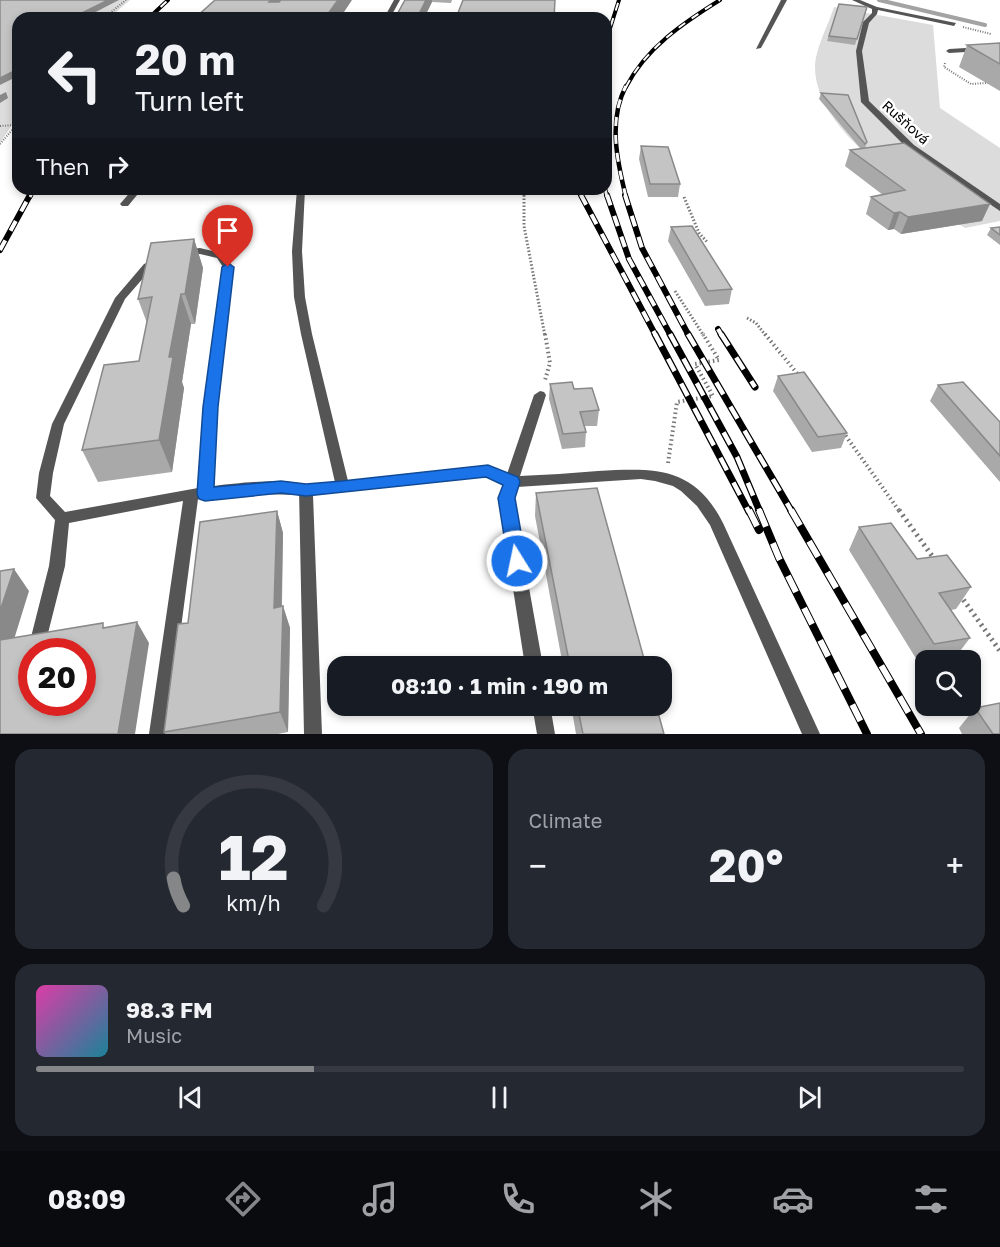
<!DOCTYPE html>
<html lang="en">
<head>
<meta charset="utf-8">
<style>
	body { margin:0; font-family:"Golos Text",sans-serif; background:#242831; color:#f1f3f6; height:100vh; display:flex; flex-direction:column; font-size:22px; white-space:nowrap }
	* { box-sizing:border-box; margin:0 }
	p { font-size:20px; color:#9ea1a6 }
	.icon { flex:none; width:33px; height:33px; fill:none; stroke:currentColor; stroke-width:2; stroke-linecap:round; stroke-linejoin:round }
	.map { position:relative; height:734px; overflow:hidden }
	.details { display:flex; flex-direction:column; gap:15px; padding:15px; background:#0d0f14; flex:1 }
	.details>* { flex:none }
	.top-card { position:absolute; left:12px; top:12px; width:600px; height:183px; border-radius:18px; box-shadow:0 3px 9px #0003; background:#171b24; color:#f1f3f6; overflow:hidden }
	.controls { position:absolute; left:915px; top:650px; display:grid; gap:12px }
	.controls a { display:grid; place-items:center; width:66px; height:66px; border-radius:12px; background:#171b24; box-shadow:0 3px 9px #0003; font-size:30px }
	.speed { position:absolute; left:18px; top:638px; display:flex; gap:12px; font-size:30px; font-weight:700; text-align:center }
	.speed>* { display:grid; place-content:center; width:78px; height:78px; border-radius:50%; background:#171b24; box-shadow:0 3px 9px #0003; line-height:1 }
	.speed .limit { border:9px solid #d22; background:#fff; color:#111 }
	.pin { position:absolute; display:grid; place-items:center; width:51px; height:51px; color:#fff; margin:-62px -26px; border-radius:50% 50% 50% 0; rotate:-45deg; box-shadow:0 0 6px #0007 }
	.pin .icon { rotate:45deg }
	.me { position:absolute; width:66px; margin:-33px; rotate:350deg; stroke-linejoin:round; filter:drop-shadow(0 0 4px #0008) }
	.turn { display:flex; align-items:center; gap:21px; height:126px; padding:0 24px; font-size:27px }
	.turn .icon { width:78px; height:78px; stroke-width:2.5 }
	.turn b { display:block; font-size:42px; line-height:51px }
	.then { display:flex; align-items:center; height:57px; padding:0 24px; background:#0003; gap:12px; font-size:22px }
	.big { font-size:45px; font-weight:700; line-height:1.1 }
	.details .card { flex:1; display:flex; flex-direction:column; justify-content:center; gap:9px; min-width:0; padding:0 21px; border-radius:18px; background:#242831 }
	.details .dial { align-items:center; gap:0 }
	.dial svg { height:156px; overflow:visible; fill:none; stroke:#363941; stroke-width:7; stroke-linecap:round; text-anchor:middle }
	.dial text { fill:#f1f3f6; stroke:none }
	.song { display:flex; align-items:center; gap:18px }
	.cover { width:72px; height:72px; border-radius:9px; background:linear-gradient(135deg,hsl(320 70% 55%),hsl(190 70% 35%)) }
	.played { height:6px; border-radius:3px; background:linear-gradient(90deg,#858687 30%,#363941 30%) }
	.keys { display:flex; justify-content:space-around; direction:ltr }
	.heat { display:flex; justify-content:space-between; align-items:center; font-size:33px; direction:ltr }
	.details .tiles { flex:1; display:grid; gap:15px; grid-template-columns:1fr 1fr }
	.card:last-child { grid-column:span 2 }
	.trip { position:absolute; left:327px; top:656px; width:345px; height:60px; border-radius:18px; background:#171b24; box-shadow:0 3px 9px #0003; font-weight:700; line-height:60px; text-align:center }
	.dock { display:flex; height:96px; justify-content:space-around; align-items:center; background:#090b0e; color:#9ea1a6 }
	.dock .icon { width:42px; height:42px }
	.dock .on { color:#858687 }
	.dock b { font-size:27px; color:#f1f3f6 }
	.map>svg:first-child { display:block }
	.green { fill:#dcdcdc }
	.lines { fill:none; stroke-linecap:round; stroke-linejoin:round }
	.stream { stroke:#a3a3a3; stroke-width:4 }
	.path-far3 { stroke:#777; stroke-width:2; stroke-dasharray:1 1.5; stroke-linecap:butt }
	.path-far2 { stroke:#777; stroke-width:3; stroke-dasharray:1.5 2; stroke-linecap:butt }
	.path-far1 { stroke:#777; stroke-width:4; stroke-dasharray:1.5 3; stroke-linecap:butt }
	.path { stroke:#777; stroke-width:5; stroke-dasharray:2 4; stroke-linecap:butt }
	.lane { fill:#555; fill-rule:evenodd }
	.street { fill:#555; fill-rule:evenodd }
	.rail-far4-casing { stroke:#000; stroke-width:4 }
	.rail-far3-casing { stroke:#000; stroke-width:4.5 }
	.rail-far2-casing { stroke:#000; stroke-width:6 }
	.rail-far1-casing { stroke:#000; stroke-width:7 }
	.rail-casing { stroke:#000; stroke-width:8 }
	.rail-far4 { stroke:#fff; stroke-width:2; stroke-dasharray:8; stroke-linecap:butt }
	.rail-far3 { stroke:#fff; stroke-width:3; stroke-dasharray:9; stroke-linecap:butt }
	.rail-far2 { stroke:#fff; stroke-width:4; stroke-dasharray:11; stroke-linecap:butt }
	.rail-far1 { stroke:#fff; stroke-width:4.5; stroke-dasharray:14; stroke-linecap:butt }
	.rail { stroke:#fff; stroke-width:6; stroke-dasharray:18; stroke-linecap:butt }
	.wall { fill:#a9a9a9 }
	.shaded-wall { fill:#898989 }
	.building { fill:#c4c4c4; stroke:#898989; stroke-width:1.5; fill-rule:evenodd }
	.route { fill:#1a73e8; stroke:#114b97; stroke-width:1.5 }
	.labels { text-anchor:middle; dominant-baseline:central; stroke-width:5; stroke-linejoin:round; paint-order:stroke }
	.far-street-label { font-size:14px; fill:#000; stroke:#fff }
</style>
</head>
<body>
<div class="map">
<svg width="1000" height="734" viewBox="0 0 1000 734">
	<rect width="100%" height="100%" fill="#fff"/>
	<path class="green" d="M 0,0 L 130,0 L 109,18 L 18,18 L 18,116 L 0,143 Z
		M 834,7 L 933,25 L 940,108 L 1000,148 L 1000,221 L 965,228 C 917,193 816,134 815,68 C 815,49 828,26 834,7 Z"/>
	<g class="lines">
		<path class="stream" d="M 879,0 L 985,25"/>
		<path class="path-far3" d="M 104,18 L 126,0
			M 963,27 L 991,34
			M 945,63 L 944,67 L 971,84 L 1000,82
			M 0,126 L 16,125
			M 0,144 L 18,123
			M 524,189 L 524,197"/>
		<path class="path-far2" d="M 524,195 L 524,226 L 545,336
			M 684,197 L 699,233 L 708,243
			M 675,291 L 704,336
			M 747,318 L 756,323 L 766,336"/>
		<path class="path-far1" d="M 545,334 L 550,363 L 545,380
			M 765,334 L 800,377
			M 843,432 L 900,512
			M 668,463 L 677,402 L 713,396 L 695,364 L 719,360 L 703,334"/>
		<path class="path" d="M 899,510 L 935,560
			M 960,595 L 1000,651"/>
		<path class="lane" d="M 394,0 L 400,0 L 390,18 L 384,18 Z
			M 781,0 L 787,0 L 761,48 L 756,49 Z
			M 852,0 L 860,0 L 877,7 L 956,23 L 954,26 L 878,10 L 877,14 L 869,23 L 862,51 L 869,101 L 914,145 L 1000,204 L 1000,211 L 908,149 L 861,102 L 856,51 L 863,22 L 872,13 L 872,9 Z
			M 133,189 L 142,189 L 128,206 L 122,206 L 120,204 Z
			M 297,189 L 305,189 L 302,251 L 305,297 L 312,334 L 348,481 L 488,466 L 507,474 L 534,395 L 540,391 L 544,392 L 546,395 L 520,476 C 546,475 572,473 598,471 C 655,468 694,466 723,523 L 820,734 L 802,734 L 710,525 L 697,506 L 681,491 L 673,486 L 655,481 L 641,479 L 517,487 L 513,498 L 543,666 L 525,666 L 499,498 L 504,484 L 487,476 L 342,492 L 337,491 L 301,334 L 294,297 L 292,251 Z
			M 200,248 L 225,254 L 233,267 L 217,407 L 213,486 C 241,483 284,477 311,486 L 313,490 L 311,494 L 306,495 L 247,494 L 198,499 L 167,734 L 149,734 L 183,501 L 69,523 L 65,566 L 45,645 L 43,650 L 32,651 L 29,645 L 49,566 L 55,520 L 36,498 L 39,473 L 52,424 L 115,298 L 144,264 L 157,259 L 161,260 L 161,264 L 152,268 L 125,299 L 64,424 L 53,473 L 50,496 L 65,512 L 198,488 L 205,407 L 223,267 L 217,258 L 200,254 L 184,256 L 179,253 L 184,250 Z
			M 532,705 L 550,705 L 555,734 L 537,734 Z"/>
		<path class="street" d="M 1000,46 L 1000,50 L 949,53 L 946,51 L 949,49 Z
			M 342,482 L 347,483 L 349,487 L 347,491 L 313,495 L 322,734 L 304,734 L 299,490 L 301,486 L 306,485 Z"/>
		<defs>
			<path id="rail-far4" d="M 149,18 L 168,0
				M 606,41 L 619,0
				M 626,87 C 646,48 683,23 720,0"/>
			<path id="rail-far3" d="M 578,189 L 582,197
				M 605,189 L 607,197
				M 30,197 L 34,189
				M 626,197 C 617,161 608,120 626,86"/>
			<path id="rail-far2" d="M 581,195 L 656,336
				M 607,195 L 629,259 L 671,336
				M 625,195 L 642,248 L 689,336
				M 0,250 L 30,195
				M 718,329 L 722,336"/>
			<path id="rail-far1" d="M 655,334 L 749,512
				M 670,334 L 737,457 L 760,512
				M 688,334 L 792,512
				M 721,334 L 755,387"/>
			<path id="rail" d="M 749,510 L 759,530
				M 759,510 L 779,558 L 867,734
				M 791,510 L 921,734"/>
		</defs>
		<use href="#rail-far4" class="rail-far4-casing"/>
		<use href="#rail-far3" class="rail-far3-casing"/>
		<use href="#rail-far2" class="rail-far2-casing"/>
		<use href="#rail-far1" class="rail-far1-casing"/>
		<use href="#rail" class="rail-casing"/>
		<use href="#rail-far4" class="rail-far4"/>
		<use href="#rail-far3" class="rail-far3"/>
		<use href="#rail-far2" class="rail-far2"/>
		<use href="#rail-far1" class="rail-far1"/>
		<use href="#rail" class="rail"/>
	</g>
	<path class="wall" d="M 405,0 L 452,0 L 451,3 L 432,2 L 424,18 L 395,18 Z
		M 839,4 L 867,7 L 855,45 L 827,41 Z
		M 1000,43 L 1000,91 L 959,67 L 967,45 Z
		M 821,93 L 867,142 L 865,148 L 982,221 L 901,234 L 894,229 L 888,230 L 866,214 L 871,197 L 883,195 L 845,166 L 850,150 L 861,149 L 819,99 Z
		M 641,146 L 680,184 L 678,197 L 648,197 L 639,159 Z
		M 671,227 L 732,289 L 729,304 L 705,306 L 668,241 Z
		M 1000,227 L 1000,245 L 987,235 L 991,228 Z
		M 194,239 L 203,268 L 195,324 L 191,324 L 182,382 L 184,388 L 172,472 L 98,482 L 82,450 L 139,361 L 147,323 L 138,299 Z
		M 778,376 L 847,433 L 841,448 L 812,452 L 773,391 Z
		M 550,384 L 574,389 L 599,410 L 597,426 L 585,426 L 586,432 L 585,447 L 562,449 L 549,399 Z
		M 938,385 L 1000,422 L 1000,482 L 930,401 Z
		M 536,493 L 646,666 L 563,666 L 535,516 Z
		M 277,511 L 283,533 L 282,607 L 283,606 L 290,628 L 288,732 L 278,734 L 165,734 L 164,732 L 188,623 Z
		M 859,527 L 917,559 L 971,587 L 956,609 L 951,610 L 970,638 L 954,659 L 926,660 L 926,664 L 920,665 L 849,550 Z
		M 571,705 L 656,705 L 664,734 L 576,734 Z
		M 975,708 L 1000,734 L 962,734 L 959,728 Z"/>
	<path class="shaded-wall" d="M 108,0 L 119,0 L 84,18 L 77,18 L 78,15 Z
		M 271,0 L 287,0 L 274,18 L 269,2 Z
		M 338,0 L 352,0 L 340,18 L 325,18 Z
		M 426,0 L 432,0 L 432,2 L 424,18 L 417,18 Z
		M 18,69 L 18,76 L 0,85 L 0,78 Z
		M 6,92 L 8,98 L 0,103 L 0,95 Z
		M 990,204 L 982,221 L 901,234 L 908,217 Z
		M 900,212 L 894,229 L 888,230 L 894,213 Z
		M 194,239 L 203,268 L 195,324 L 185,294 Z
		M 181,294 L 191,324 L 182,382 L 184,388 L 172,472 L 159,440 L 169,357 Z
		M 277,511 L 283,533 L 281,629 L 274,608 Z
		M 14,569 L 29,591 L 7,662 L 0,654 L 0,611 Z
		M 283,606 L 290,628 L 288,732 L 280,712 Z
		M 137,622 L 149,643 L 135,734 L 118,734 Z"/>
	<path class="building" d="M 0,0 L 108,0 L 78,15 L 83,15 L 77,18 L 18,18 L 18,69 L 0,78 Z
		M 215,0 L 271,0 L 269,2 L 279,2 L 281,0 L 338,0 L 325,18 L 195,18 Z
		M 405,0 L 426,0 L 417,18 L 395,18 Z
		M 463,0 L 555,0 L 554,18 L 456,18 Z
		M 839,4 L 867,7 L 857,39 L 829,36 Z
		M 1000,43 L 1000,64 L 967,45 Z
		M 821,93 L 848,95 L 867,142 L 865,144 Z
		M 904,143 L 990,204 L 908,217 L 900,212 L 894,213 L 871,197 L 905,190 L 850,150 Z
		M 641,146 L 668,147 L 680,184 L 650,184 Z
		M 692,226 L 732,289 L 708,291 L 671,227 Z
		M 1000,227 L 1000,235 L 991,228 Z
		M 194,239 L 185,294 L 181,294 L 169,357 L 173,357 L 159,440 L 82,450 L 104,365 L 139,361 L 152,297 L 138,299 L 151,243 Z
		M 804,372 L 847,433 L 818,437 L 778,376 Z
		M 572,382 L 574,389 L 592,388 L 599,410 L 580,412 L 586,432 L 563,434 L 550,384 Z
		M 963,382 L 1000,422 L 1000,456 L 938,385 Z
		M 597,488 L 646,666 L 570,666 L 536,493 Z
		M 277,511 L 274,608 L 283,606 L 280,712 L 164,732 L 178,624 L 188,623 L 200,522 Z
		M 891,523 L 917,559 L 947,555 L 971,587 L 939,593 L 970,638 L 934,644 L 859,527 Z
		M 14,569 L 0,611 L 0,571 Z
		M 137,622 L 118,734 L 0,734 L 0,640 L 103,623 L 103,628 ZM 32,651 L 82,651 L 82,702 L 32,702 Z
		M 1000,703 L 1000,734 L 993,734 L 975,708 Z
		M 577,705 L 656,705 L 664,734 L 583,734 Z"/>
	<path class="route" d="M 228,263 L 234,267 L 218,407 L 214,487 L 281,481 L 306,484 L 342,481 L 488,465 L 518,477 L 520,482 L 515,498 L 526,561 L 523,566 L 517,568 L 511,566 L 508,561 L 498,498 L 503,485 L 486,477 L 306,496 L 281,493 L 205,501 L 199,499 L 197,494 L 203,407 L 222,267 Z"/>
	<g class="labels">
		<g class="far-street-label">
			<text transform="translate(906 122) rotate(42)">Rušňová</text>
		</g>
	</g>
</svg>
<div class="controls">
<a><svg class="icon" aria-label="search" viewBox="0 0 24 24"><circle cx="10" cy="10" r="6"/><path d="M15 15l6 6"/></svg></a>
</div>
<div class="speed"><div class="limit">20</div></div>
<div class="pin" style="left:228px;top:267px;background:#d93025"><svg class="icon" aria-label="arrive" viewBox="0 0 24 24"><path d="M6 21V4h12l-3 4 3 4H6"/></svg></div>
<svg class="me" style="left:517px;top:561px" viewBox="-20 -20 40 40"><circle r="17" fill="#1a73e8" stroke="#fff" stroke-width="3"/><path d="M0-11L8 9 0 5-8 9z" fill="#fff"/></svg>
<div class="trip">08:10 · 1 min · 190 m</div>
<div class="top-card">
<div class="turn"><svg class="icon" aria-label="left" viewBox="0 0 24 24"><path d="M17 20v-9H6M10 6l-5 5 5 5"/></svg><div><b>20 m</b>Turn left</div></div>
<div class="then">Then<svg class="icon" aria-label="right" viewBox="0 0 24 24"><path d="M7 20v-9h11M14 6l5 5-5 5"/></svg></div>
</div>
</div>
<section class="details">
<div class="tiles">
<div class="card dial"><svg viewBox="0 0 100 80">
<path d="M14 69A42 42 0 1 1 86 69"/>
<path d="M14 69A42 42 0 0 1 9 55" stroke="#858687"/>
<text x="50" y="56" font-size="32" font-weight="700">12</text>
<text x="50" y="72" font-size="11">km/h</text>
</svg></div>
<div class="card"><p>Climate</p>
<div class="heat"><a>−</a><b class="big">20°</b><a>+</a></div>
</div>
<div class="card">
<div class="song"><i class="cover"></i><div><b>98.3 FM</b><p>Music</p></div></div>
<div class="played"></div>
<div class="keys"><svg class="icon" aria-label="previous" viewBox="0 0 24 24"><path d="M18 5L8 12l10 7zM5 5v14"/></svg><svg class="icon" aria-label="pause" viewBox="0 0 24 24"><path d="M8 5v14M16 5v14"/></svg><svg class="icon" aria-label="next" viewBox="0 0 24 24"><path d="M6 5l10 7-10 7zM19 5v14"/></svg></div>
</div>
</div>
</section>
<nav class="dock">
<b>08:09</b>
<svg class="icon on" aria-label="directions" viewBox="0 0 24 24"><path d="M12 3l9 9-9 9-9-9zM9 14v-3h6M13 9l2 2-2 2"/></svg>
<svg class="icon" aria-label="music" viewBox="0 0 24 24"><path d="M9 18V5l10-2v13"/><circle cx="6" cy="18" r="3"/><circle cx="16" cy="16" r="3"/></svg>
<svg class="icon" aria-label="phone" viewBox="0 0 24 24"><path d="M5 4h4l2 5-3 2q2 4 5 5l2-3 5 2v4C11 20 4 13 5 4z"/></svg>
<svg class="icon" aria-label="climate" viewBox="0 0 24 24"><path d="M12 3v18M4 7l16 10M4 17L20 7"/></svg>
<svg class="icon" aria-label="car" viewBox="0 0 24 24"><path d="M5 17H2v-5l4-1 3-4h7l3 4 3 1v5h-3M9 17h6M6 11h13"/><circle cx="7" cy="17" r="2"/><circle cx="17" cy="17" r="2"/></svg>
<svg class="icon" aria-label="filters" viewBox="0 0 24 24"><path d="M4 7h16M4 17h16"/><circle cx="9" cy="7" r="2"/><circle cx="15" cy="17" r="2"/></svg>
</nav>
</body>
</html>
